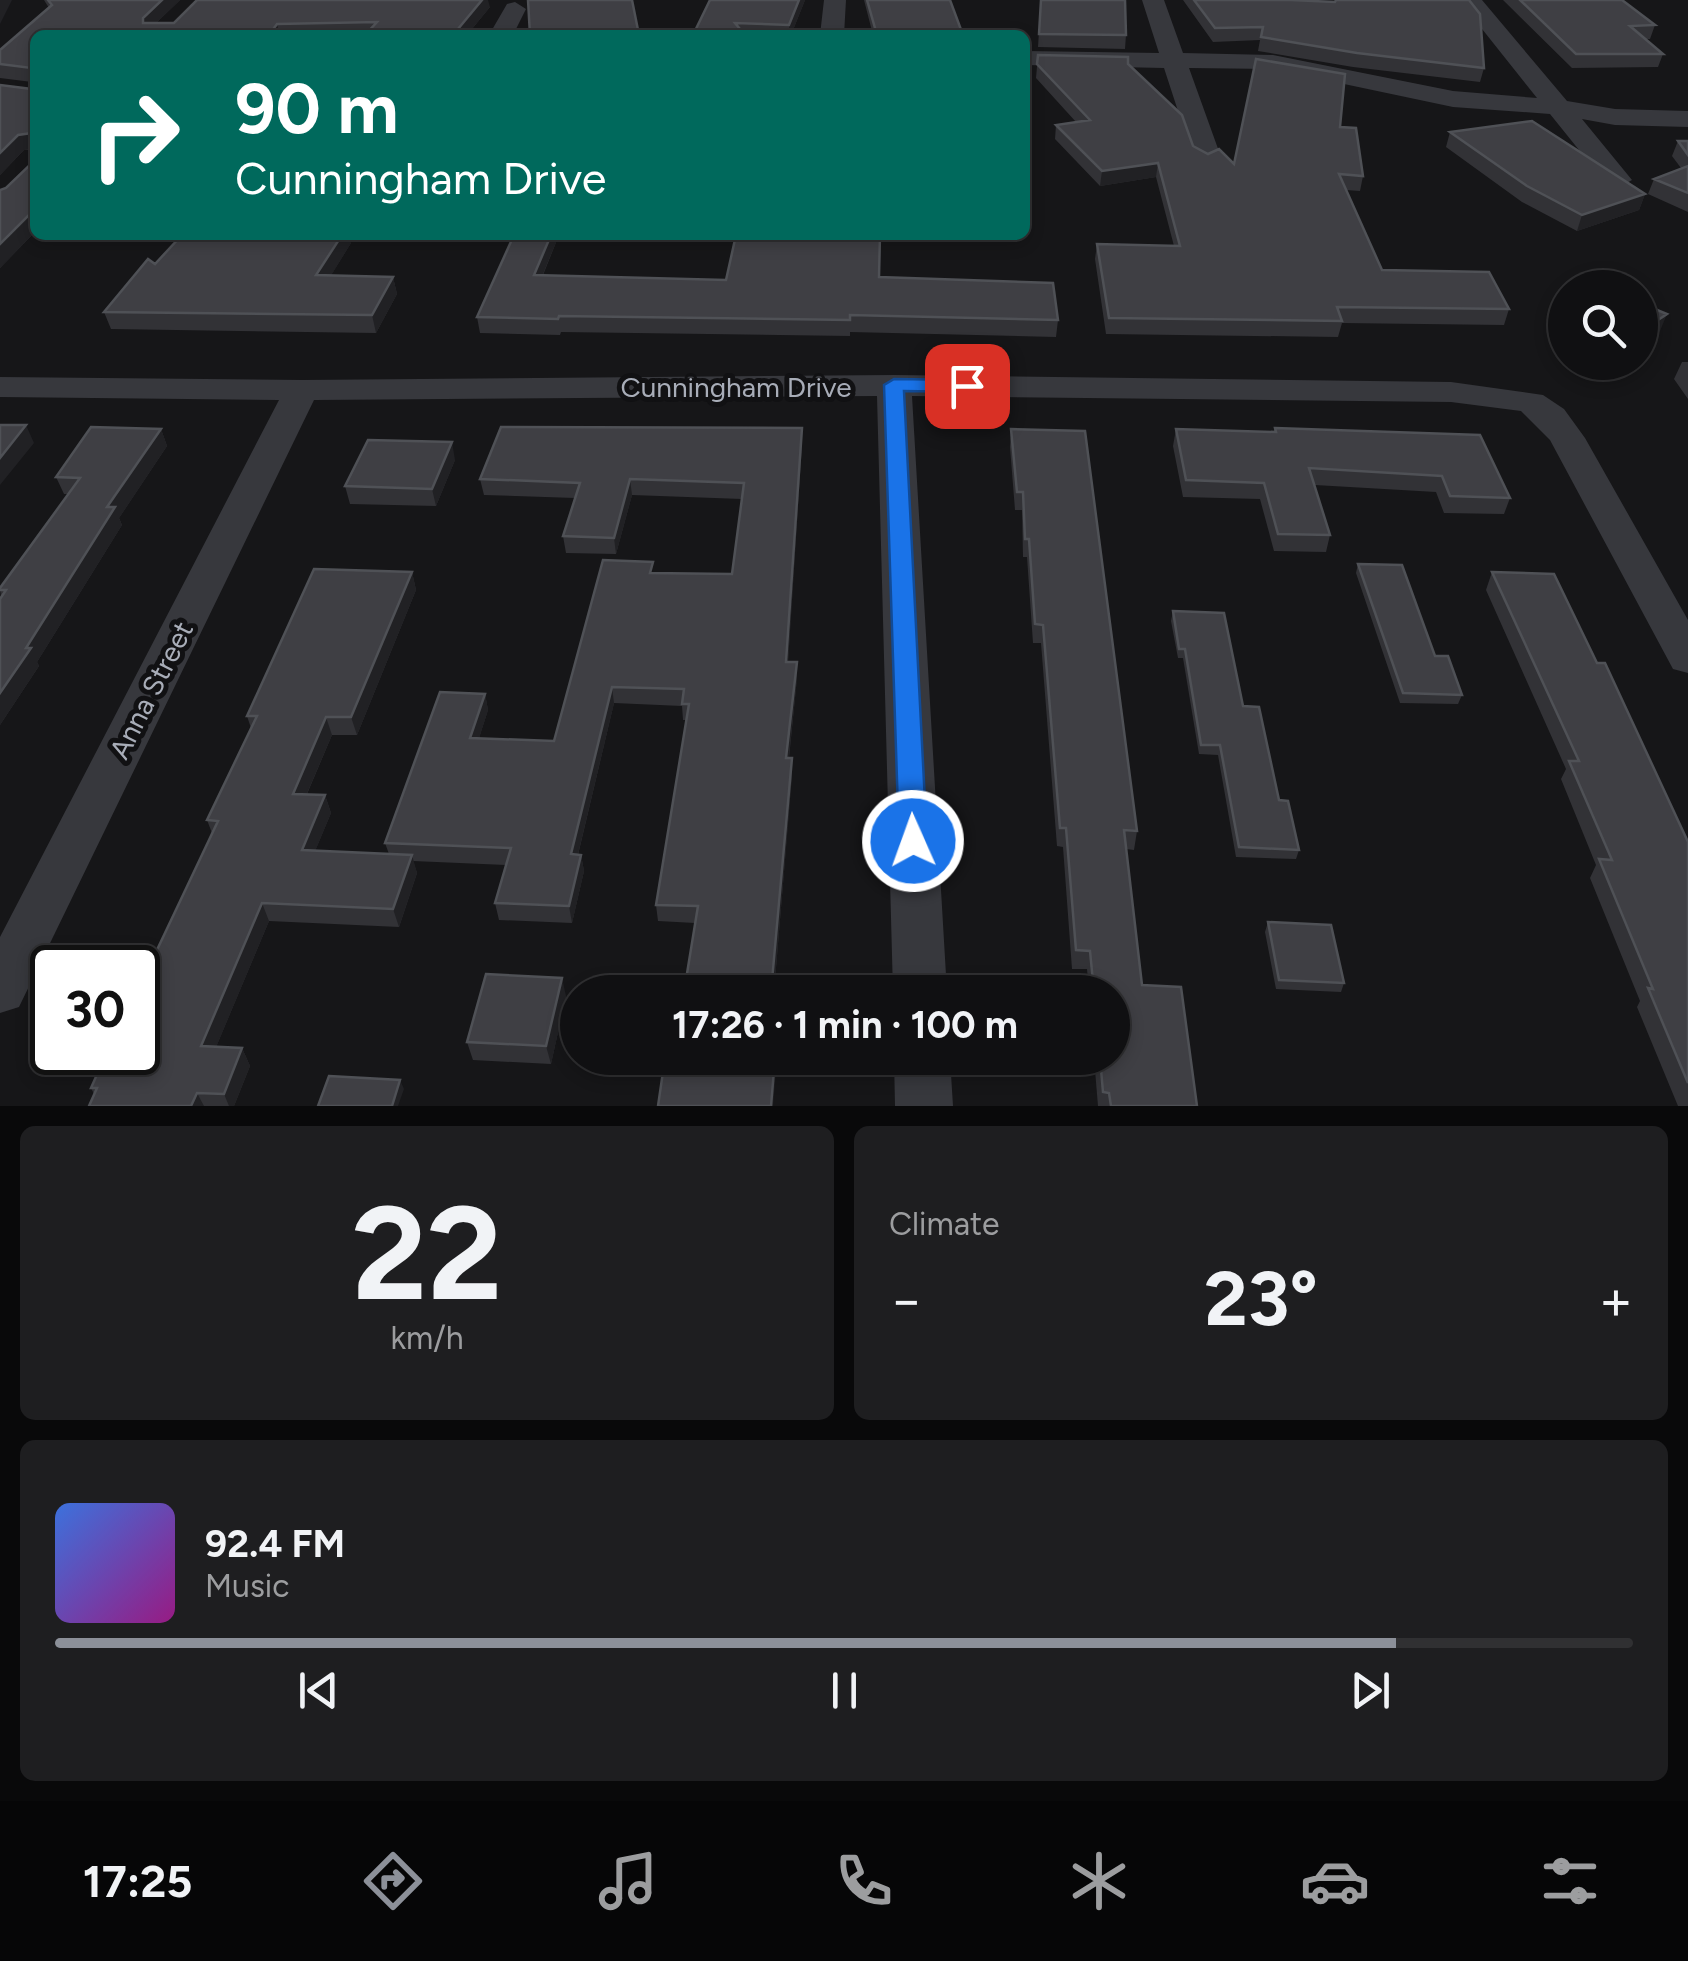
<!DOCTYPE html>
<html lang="en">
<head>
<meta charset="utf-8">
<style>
	body { margin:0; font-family:Figtree,sans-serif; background:#1e1e20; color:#f1f3f6; height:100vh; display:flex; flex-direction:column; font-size:38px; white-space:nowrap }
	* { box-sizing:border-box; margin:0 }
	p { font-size:32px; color:#9c9d9f }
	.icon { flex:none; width:55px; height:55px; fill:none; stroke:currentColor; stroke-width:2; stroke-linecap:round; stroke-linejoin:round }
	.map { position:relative; height:1106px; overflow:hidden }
	.panel { display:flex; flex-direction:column; gap:20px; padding:20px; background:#09090a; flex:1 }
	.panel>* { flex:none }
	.hud { position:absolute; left:30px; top:30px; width:1000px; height:210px; border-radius:15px; box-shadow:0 5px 15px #0003,0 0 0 2px #303032; background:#00695c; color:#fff; overflow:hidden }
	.buttons { position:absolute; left:1548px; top:270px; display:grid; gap:20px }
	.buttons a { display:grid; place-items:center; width:110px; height:110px; border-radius:50%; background:#101012; box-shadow:0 5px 15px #0003,0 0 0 2px #303032; font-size:50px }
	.speed { position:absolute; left:30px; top:945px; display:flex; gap:20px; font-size:50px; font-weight:700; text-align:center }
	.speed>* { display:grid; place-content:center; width:130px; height:130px; border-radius:50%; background:#101012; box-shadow:0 5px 15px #0003,0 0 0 2px #303032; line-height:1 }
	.speed .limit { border:5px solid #111; border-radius:15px; background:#fff; color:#111 }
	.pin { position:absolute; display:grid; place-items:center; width:85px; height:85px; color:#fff; margin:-42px; border-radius:20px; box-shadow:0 5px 15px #0006 }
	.me { position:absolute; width:110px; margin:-55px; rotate:358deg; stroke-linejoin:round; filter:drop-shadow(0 0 8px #0008) }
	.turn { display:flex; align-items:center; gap:35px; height:210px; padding:0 40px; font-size:45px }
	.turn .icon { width:130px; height:130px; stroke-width:2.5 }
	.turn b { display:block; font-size:70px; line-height:85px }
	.big { font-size:75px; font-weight:700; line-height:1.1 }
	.panel .widget { flex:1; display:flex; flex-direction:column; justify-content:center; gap:15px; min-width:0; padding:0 35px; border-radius:15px; background:#1e1e20 }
	.panel .dial { align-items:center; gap:0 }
	.dial b { font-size:130px; line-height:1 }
	.song { display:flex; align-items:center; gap:30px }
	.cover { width:120px; height:120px; border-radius:15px; background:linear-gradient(135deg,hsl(220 70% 55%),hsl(310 70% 35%)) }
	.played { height:10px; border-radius:5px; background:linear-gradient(90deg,#8c9099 85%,#303032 85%) }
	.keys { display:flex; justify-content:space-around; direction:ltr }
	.heat { display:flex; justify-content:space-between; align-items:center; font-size:55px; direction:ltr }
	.panel .tiles { flex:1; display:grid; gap:20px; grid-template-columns:1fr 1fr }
	.widget:last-child { grid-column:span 2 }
	.trip { position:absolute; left:560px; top:975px; width:570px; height:100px; border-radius:50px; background:#101012; box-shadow:0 5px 15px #0003,0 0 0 2px #303032; font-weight:700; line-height:100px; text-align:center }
	.tab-bar { display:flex; height:160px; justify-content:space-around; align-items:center; background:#060607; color:#9c9d9f }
	.tab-bar .icon { width:70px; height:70px }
	.tab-bar .selected { color:#8c9099 }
	.tab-bar b { font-size:45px; color:#f1f3f6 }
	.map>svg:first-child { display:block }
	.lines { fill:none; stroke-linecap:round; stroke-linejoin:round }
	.minor { fill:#37383d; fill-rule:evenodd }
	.wall { fill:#323236 }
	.shaded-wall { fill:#212124 }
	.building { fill:#3f3f44; stroke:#4f5156; stroke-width:2.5 }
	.route { fill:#1a73e8; stroke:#114b97; stroke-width:2.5 }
	.labels { text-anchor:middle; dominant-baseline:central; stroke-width:10; stroke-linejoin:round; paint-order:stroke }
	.street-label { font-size:28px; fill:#a8adb8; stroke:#111113 }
</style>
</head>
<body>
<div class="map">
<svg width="1688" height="1106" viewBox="0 0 1688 1106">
	<rect width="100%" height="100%" fill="#161618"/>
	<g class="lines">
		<path class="minor" d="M 824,0 L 846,0 L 844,35 L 820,35 Z
			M 1142,0 L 1164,0 L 1183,53 L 1273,55 L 1453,91 L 1537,98 L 1459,0 L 1482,0 L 1567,101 L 1615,109 L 1688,111 L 1688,127 L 1615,125 L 1582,119 L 1632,180 L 1618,188 L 1608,186 L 1550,114 L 1453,107 L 1273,69 L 1189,68 L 1221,157 L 1207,165 L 1193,157 L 1164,68 L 1025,65 L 1025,51 L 1159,53 Z
			M 515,2 L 526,9 L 513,35 L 489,35 L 507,4 Z
			M 894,375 L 1451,382 L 1543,395 L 1564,409 L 1585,438 L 1688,620 L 1688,673 L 1673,669 L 1550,440 L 1521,411 L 1451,402 L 912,396 L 947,992 L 893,992 L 877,396 L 314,400 L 19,1007 L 0,1013 L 0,937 L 279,400 L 0,397 L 0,377 L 302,380 Z
			M 894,1058 L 950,1058 L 953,1106 L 895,1106 Z"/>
	</g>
	<path class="wall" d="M 44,0 L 180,0 L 156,23 L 490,7 L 467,35 L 35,35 L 35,232 L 0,268 L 0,190 L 6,188 L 32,163 L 32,150 L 24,150 L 0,175 L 0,85 L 32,89 L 32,82 L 0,78 L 0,50 L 49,8 Z
		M 710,0 L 805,0 L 791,35 L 693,35 Z
		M 864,0 L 950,0 L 963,35 L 873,35 Z
		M 1041,0 L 1126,35 L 1125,49 L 1038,47 Z
		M 1183,0 L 1291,0 L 1484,68 L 1480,82 L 1353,67 L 1258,51 L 1260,40 L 1213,42 Z
		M 1503,0 L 1622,0 L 1655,25 L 1650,39 L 1646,39 L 1663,54 L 1658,67 L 1572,68 Z
		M 1038,55 L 1128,64 L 1193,146 L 1208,154 L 1234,164 L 1340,127 L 1363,176 L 1360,191 L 1346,190 L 1382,270 L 1509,309 L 1504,325 L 1342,323 L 1338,337 L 1106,334 L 1095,259 L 1097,244 L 1174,246 L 1156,177 L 1100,186 L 1055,139 L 1056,125 L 1076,122 L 1036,78 Z
		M 1450,132 L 1645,194 L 1639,210 L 1577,231 L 1522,202 L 1446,147 Z
		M 1678,141 L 1688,141 L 1688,212 L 1648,194 L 1654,179 L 1681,168 L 1672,156 Z
		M 559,235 L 543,275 L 726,280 L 879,277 L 1058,320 L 1056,337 L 850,332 L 850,336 L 561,332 L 560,335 L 480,333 L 477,317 Z
		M 351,243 L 331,275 L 393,277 L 397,294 L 376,333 L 111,329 L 104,312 L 155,264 Z
		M 1682,362 L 1688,362 L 1688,399 L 1674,379 Z
		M 1275,428 L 1480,435 L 1510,498 L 1504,514 L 1444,513 L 1436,492 L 1315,485 L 1330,535 L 1326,552 L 1274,551 L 1260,499 L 1183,497 L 1173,446 L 1176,429 L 1274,432 Z
		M 161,429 L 167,446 L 119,518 L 122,525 L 37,662 L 39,666 L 0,725 L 0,599 L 1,597 L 0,588 L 68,494 L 64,494 L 56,477 Z
		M 1011,429 L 1137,831 L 1134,850 L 1126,849 L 1142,985 L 1197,1106 L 1098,1106 L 1094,1058 L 1112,1058 L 1112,992 L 1089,992 L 1087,969 L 1072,969 L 1063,847 L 1057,846 L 1041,643 L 1033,643 L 1027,557 L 1023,557 L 1022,510 L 1015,510 L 1010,447 Z
		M 802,444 L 788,662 L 797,662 L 797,678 L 789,758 L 792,758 L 792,775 L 774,992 L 684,992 L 695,923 L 658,921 L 656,905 L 686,720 L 683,720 L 682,706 L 614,703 L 578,855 L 581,855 L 584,871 L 572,923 L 499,920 L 495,903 L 506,865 L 413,861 L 417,873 L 399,927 L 269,921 L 216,1047 L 242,1048 L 250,1066 L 234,1106 L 89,1106 L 94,1094 L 91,1088 L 212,833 L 207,820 L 251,728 L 247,716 L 412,572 L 416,590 L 357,735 L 332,735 L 307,794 L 325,795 L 331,813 L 315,851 L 389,854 L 385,843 L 485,694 L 488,710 L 479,738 L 554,741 L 654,573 L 732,574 L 742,499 L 632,495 L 616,554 L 566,553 L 563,536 L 575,498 L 484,495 L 480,479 Z
		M 455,460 L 436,506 L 350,504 L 345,486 Z
		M 1358,564 L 1435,656 L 1462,695 L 1458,704 L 1400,703 L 1356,573 Z
		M 1492,572 L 1597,663 L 1688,842 L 1688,1106 L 1678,1106 L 1637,1007 L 1640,1001 L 1590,878 L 1596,865 L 1561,779 L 1566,769 L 1486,590 Z
		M 1173,611 L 1243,706 L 1299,850 L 1296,859 L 1236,857 L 1218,755 L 1199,754 L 1183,658 L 1178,658 L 1171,621 Z
		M 1268,922 L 1344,983 L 1341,992 L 1276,989 L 1265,932 Z
		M 566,996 L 551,1064 L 473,1060 L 467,1042 Z"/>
	<path class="shaded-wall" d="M 0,0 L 12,0 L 0,24 Z
		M 162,0 L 180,0 L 147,32 L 143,23 L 143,18 Z
		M 482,0 L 488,0 L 490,7 L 467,35 L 453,35 Z
		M 799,0 L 805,0 L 791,35 L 789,35 L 789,25 Z
		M 277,24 L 280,35 L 269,35 Z
		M 32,133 L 35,149 L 24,150 L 0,175 L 0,153 L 18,135 Z
		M 1158,163 L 1156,177 L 1100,186 L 1102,171 Z
		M 1645,194 L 1639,210 L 1577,231 L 1582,215 Z
		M 35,209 L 35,232 L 0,268 L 0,244 Z
		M 338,235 L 349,235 L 351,243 L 321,292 L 316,275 Z
		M 551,235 L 559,235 L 536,291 L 534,275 Z
		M 393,277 L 397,294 L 376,333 L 372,315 Z
		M 1667,314 L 1660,331 L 1640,345 L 1640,332 Z
		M 26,425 L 34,443 L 0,485 L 0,458 Z
		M 802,428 L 802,444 L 787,678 L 786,662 Z
		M 161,429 L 167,446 L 119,518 L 122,525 L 37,662 L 39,666 L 0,725 L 0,693 L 107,507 Z
		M 452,442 L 455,460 L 436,506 L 432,489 Z
		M 630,479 L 632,495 L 616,554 L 614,538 Z
		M 412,572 L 416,590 L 357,735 L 351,717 Z
		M 797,662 L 797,678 L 787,775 L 786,758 Z
		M 612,687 L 614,703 L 574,871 L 571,854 Z
		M 485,694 L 488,710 L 474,754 L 470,738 Z
		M 326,717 L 332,735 L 299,812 L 293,794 Z
		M 792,758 L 792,775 L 774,992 L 771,992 Z
		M 325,795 L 331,813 L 308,868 L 302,850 Z
		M 412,855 L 417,873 L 399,927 L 393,909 Z
		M 581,855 L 584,871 L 572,923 L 569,906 Z
		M 262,903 L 269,921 L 209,1064 L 201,1046 Z
		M 562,978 L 566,996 L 551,1064 L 546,1046 Z
		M 242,1048 L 250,1066 L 234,1106 L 229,1106 L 224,1094 Z
		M 775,1058 L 777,1058 L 773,1106 L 771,1106 Z
		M 400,1080 L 404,1089 L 398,1106 L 392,1106 Z
		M 197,1093 L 204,1106 L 191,1106 Z"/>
	<path class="building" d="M 48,0 L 162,0 L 143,18 L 143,23 L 174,23 L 197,0 L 482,0 L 453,35 L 365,35 L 377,22 L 277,24 L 269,35 L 35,35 L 35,209 L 0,244 L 0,190 L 6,188 L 32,163 L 32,133 L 18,135 L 0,153 L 0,85 L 32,89 L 32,68 L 0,64 L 0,50 L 52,5 Z
		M 528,0 L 632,0 L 639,35 L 530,35 Z
		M 710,0 L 799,0 L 789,25 L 735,23 L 745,35 L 693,35 Z
		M 867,0 L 950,0 L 963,35 L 877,35 Z
		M 1041,0 L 1125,0 L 1126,35 L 1039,34 Z
		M 1194,0 L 1291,0 L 1335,2 L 1336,0 L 1469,0 L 1480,14 L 1484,68 L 1357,53 L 1261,37 L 1263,27 L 1215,28 Z
		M 1520,0 L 1622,0 L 1655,25 L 1630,26 L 1663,54 L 1576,54 Z
		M 1038,55 L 1128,57 L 1128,64 L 1182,115 L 1193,146 L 1208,154 L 1219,149 L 1234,164 L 1256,59 L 1345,74 L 1340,127 L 1356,128 L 1363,176 L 1339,174 L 1382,270 L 1489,272 L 1509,309 L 1337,307 L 1342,321 L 1109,318 L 1097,244 L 1180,246 L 1158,163 L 1102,171 L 1056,125 L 1090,120 L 1037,64 Z
		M 1532,121 L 1645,194 L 1582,215 L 1527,186 L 1450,132 Z
		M 1678,141 L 1688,141 L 1688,155 Z
		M 1688,166 L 1688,193 L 1654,179 Z
		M 182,235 L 342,235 L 316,275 L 393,277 L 372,315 L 104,312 L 148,259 L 155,264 Z
		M 514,235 L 551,235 L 534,275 L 726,280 L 736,235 L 880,235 L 879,277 L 1053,283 L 1058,320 L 850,315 L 850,320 L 559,316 L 558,319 L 477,317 Z
		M 1640,303 L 1667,314 L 1640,332 Z
		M 0,425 L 26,425 L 0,458 Z
		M 91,427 L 161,429 L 107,507 L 115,507 L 26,648 L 31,648 L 0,693 L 0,599 L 6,590 L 0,590 L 0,588 L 80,478 L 56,477 Z
		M 501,427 L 802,428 L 786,662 L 797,662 L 786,758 L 792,758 L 771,992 L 684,992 L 698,906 L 656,905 L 689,704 L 682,704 L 684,689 L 612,687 L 571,854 L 581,855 L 569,906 L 495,903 L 511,848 L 385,843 L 440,692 L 485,694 L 470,738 L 554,741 L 603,560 L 653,562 L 650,573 L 732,574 L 744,483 L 630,479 L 614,538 L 563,536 L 580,483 L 480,479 Z
		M 1275,428 L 1480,435 L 1510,498 L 1450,496 L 1442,476 L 1309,468 L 1330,535 L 1278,534 L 1264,483 L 1186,480 L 1176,429 L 1276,432 Z
		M 1011,429 L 1085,431 L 1137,831 L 1124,830 L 1142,985 L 1181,987 L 1197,1106 L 1111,1106 L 1109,1093 L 1103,1092 L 1100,1058 L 1112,1058 L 1112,992 L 1094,992 L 1090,951 L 1076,950 L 1066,828 L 1060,828 L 1043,625 L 1035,624 L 1029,539 L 1025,539 L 1023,492 L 1017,492 Z
		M 368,440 L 452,442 L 432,489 L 345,486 Z
		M 1358,564 L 1402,565 L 1435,656 L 1448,656 L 1462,695 L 1403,693 Z
		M 314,569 L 412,572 L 351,717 L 326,717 L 293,794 L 325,795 L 302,850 L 412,855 L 393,909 L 262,903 L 201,1046 L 242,1048 L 224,1094 L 197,1093 L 191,1106 L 89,1106 L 97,1088 L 91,1088 L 107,1052 L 138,1052 L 138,990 L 218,821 L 207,820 L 257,716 L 247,716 Z
		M 1492,572 L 1554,574 L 1597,663 L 1605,663 L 1688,842 L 1688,1083 L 1648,988 L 1653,989 L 1599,859 L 1612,860 L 1569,761 L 1579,761 Z
		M 1173,611 L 1224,613 L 1243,706 L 1259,707 L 1279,800 L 1288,801 L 1299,850 L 1239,847 L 1220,745 L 1201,745 L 1185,649 L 1179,649 Z
		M 1268,922 L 1331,925 L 1344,983 L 1279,980 Z
		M 486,974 L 562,978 L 546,1046 L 467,1042 Z
		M 665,1058 L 775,1058 L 771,1106 L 658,1106 Z
		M 329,1076 L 400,1080 L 392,1106 L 318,1106 Z"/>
	<path class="route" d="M 894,379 L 967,380 L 977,386 L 967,392 L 904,391 L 927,841 L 923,849 L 913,852 L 903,849 L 899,841 L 884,385 Z"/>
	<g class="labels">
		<g class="street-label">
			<text x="736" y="387">Cunningham Drive</text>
			<text transform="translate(151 690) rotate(-63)">Anna Street</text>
		</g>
	</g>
</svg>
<div class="buttons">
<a><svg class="icon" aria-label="search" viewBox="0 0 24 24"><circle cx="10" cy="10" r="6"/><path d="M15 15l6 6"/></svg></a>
</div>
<div class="speed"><div class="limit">30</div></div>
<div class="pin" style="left:967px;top:386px;background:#d93025"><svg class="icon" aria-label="arrive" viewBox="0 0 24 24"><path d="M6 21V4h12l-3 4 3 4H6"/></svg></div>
<svg class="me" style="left:913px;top:841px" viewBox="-20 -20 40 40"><circle r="17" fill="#1a73e8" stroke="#fff" stroke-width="3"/><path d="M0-11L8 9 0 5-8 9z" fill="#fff"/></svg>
<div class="trip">17:26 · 1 min · 100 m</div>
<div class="hud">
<div class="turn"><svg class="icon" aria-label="right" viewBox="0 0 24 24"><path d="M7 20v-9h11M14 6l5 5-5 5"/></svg><div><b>90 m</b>Cunningham Drive</div></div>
</div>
</div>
<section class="panel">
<div class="tiles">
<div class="widget dial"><b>22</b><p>km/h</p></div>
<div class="widget"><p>Climate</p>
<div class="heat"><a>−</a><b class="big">23°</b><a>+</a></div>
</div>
<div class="widget">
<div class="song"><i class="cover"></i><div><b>92.4 FM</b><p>Music</p></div></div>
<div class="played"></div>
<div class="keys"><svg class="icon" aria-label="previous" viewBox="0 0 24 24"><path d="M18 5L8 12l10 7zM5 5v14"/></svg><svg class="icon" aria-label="pause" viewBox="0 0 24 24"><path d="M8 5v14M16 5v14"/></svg><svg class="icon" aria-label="next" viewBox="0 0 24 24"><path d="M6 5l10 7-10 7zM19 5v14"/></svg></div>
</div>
</div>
</section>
<nav class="tab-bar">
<b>17:25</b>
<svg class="icon selected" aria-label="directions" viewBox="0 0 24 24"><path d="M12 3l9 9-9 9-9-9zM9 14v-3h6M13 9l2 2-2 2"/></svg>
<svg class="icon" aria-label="music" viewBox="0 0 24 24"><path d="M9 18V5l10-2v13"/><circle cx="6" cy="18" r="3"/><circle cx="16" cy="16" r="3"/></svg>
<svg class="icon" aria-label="phone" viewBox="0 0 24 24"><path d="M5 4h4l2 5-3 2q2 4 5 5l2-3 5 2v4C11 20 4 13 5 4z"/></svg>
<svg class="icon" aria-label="climate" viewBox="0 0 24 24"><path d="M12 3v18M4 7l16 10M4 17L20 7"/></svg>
<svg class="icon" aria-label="car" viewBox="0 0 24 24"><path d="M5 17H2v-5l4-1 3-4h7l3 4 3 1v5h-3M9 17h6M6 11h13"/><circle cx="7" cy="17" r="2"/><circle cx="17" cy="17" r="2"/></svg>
<svg class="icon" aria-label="filters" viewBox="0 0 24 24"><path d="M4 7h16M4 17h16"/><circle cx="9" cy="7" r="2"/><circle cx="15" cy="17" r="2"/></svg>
</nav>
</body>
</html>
